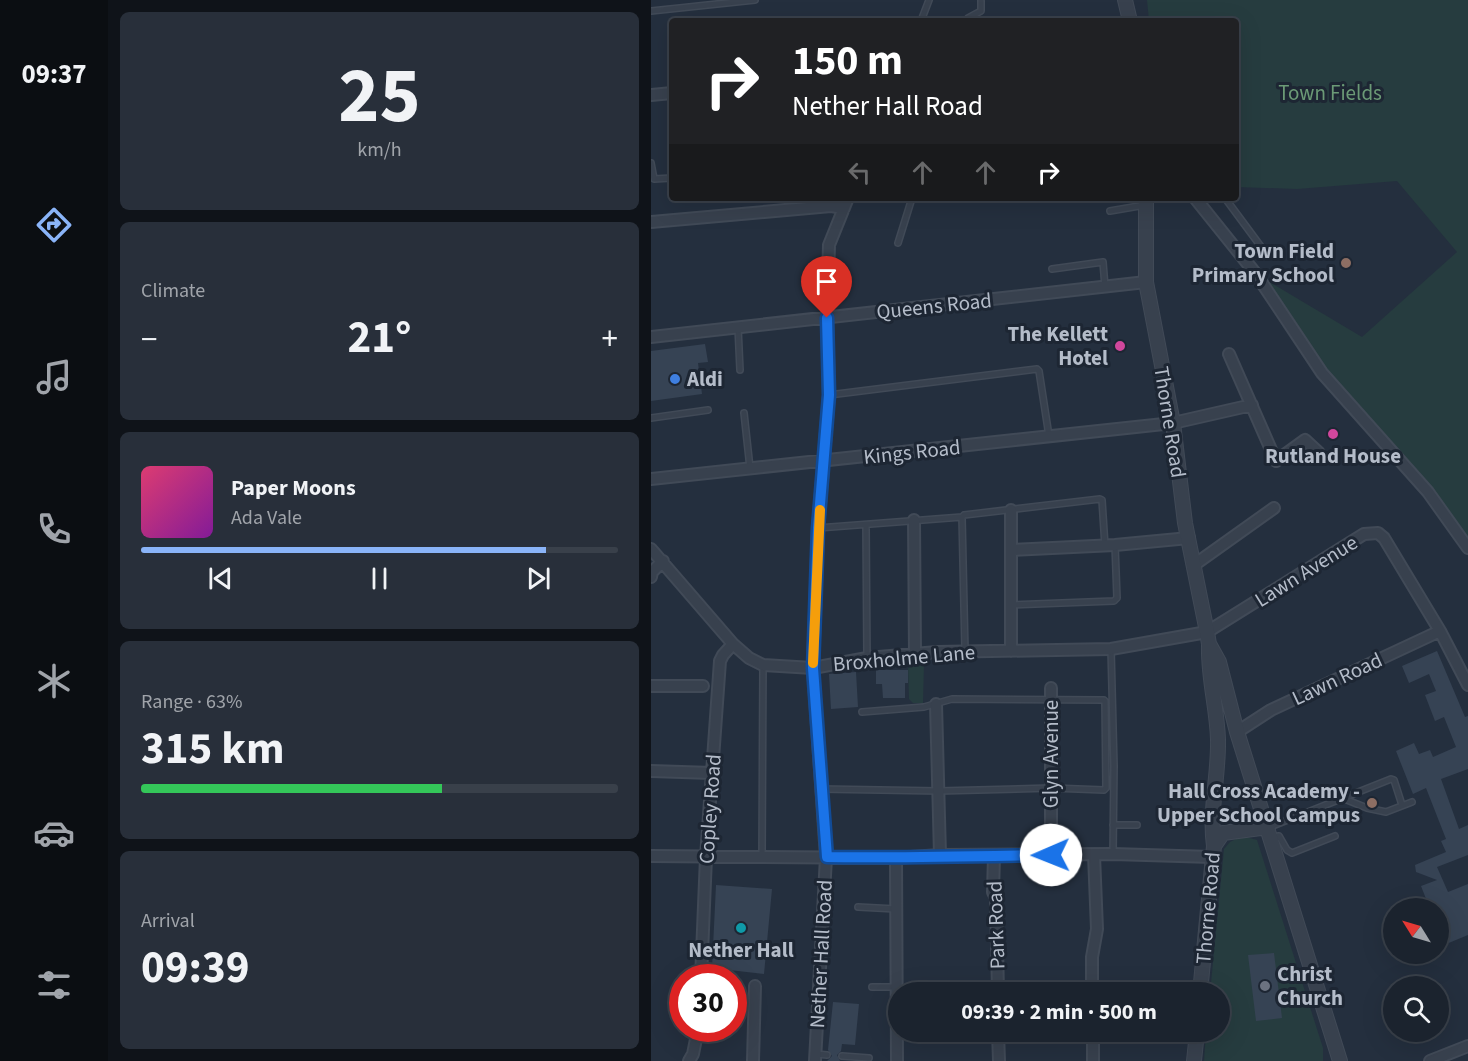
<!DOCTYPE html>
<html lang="en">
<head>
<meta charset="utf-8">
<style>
	body { margin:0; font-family:"Source Sans 3",sans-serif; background:#282f3a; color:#f1f3f6; height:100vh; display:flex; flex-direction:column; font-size:22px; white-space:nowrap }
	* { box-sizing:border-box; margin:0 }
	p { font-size:20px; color:#a0a4aa }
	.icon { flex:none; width:33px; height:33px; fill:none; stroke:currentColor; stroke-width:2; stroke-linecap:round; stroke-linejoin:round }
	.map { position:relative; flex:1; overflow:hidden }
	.side { display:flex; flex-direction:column; gap:12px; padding:12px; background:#0f1319; width:543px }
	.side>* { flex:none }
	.top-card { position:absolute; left:18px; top:18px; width:570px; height:183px; border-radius:6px; box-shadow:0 6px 24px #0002,0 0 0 2px #39404a; background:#202124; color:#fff; overflow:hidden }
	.needle { width:39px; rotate:307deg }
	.fabs { position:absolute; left:732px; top:898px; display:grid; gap:12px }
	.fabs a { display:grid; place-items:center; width:66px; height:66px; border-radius:50%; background:#1b232e; box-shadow:0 6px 24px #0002,0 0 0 2px #39404a; font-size:30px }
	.speed { position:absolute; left:18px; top:964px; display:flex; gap:12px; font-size:30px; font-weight:700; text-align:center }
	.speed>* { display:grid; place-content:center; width:78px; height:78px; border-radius:50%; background:#1b232e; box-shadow:0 6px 24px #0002,0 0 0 2px #39404a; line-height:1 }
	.speed .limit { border:9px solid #d22; background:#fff; color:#111 }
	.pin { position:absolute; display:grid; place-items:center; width:51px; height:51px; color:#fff; margin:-62px -26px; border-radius:50% 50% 50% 0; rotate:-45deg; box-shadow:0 0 6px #0007 }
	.pin .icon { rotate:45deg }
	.me { position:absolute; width:66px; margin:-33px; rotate:269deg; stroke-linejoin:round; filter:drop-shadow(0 0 4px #0008) }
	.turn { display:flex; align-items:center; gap:21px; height:126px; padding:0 24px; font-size:27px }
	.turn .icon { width:78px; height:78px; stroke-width:2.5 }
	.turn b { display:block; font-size:42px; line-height:51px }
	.lanes { display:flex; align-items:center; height:57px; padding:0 24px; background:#0003; justify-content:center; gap:30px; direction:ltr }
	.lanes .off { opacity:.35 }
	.big { font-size:45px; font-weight:700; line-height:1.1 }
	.side .card { flex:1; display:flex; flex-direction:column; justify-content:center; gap:9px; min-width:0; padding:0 21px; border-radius:9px; background:#282f3a }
	.side .dial { align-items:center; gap:0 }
	.dial b { font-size:78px; line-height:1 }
	.song { display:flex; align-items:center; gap:18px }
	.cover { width:72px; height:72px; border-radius:9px; background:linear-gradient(135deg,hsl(340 70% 55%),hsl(290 70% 35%)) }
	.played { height:6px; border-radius:3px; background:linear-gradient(90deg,#8ab4f8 85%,#39404a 85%) }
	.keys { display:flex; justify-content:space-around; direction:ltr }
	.heat { display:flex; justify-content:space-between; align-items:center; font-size:33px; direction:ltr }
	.charge { height:9px; border-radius:4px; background:linear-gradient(90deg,#34c759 63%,#39404a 0) }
	.trip { position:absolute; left:237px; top:982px; width:342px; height:60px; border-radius:30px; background:#1b232e; box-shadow:0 6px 24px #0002,0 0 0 2px #39404a; font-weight:700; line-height:60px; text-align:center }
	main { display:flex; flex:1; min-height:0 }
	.dock { display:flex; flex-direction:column; width:108px; justify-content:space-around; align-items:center; background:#0b0e12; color:#a0a4aa }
	.dock .icon { width:42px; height:42px }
	.dock .selected { color:#8ab4f8 }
	.dock b { font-size:27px; color:#f1f3f6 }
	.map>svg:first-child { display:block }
	.green { fill:#263c3f }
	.building { fill:#364354 }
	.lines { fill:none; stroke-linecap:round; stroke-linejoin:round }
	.service-casing { stroke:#414a57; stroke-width:8 }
	.minor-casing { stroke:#414a57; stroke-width:14 }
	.tertiary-casing { stroke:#414a57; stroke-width:16 }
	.service { stroke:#38414e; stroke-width:5 }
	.minor { stroke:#38414e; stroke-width:10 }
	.tertiary { stroke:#38414e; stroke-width:14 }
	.route-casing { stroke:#114b97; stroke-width:15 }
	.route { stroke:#1a73e8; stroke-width:10 }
	.slow { stroke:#f59e0b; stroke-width:10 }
	.education-dot { fill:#8d6e63; stroke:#1d2633; stroke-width:2 }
	.hotel-dot { fill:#d1479c; stroke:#1d2633; stroke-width:2 }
	.shop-dot { fill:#3f7fe0; stroke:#1d2633; stroke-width:2 }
	.culture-dot { fill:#0f9aa8; stroke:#1d2633; stroke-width:2 }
	.worship-dot { fill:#6b7280; stroke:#1d2633; stroke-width:2 }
	.labels { text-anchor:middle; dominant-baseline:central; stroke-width:6; stroke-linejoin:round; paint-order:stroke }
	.park-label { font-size:21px; fill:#6b9a76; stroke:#1d2633 }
	.poi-label { font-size:21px; font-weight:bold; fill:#b4bcc9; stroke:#1d2633; text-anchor:end }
	.street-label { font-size:21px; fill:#b4bcc9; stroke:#1d2633 }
</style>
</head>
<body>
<main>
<nav class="dock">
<b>09:37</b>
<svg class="icon selected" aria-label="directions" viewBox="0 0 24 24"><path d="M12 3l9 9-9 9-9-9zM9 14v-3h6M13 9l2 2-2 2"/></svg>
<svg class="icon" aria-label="music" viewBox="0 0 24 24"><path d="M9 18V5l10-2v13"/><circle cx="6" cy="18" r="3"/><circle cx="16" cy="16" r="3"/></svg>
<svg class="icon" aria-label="phone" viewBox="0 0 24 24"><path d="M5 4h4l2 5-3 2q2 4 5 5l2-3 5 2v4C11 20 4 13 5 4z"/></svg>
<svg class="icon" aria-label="climate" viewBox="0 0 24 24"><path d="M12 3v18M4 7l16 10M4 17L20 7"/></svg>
<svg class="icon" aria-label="car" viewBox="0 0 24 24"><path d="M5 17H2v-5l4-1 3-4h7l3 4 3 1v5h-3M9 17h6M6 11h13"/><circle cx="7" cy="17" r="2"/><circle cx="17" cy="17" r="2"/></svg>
<svg class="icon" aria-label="filters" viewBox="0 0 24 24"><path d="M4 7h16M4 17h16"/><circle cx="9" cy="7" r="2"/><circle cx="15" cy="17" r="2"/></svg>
</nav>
<section class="side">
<div class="card dial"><b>25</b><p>km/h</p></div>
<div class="card"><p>Climate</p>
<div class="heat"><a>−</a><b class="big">21°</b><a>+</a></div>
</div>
<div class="card">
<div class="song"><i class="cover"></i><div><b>Paper Moons</b><p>Ada Vale</p></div></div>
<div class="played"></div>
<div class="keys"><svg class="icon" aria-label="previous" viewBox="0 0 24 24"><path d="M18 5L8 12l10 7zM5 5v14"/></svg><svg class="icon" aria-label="pause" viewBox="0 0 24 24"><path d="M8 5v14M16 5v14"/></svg><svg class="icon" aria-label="next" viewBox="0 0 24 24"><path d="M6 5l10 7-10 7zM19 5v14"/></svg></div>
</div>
<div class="card"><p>Range · 63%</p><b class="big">315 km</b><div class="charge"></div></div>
<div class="card"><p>Arrival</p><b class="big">09:39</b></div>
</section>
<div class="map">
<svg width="817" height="1061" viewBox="0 0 817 1061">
	<rect width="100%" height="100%" fill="#242f3e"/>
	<path class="green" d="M 496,0 L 817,0 L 817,549 L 777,492 L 671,373 L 605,274 L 711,337 L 806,252 L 746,181 L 646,189 L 585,187 L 585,21 L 498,21 Z
		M 257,663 L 262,666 L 273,664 L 272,703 L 262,703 L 258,699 Z
		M 591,836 L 606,840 L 672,1048 L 672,1061 L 553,1061 L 555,1032 L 568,1032 L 568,993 L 559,993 L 573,849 L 579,842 Z"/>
	<path class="building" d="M 54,344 L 57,362 L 47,363 L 51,394 L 0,401 L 0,351 Z
		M 786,651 L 814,717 L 817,716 L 817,769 L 790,779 L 808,829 L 817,825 L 817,855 L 786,867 L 797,892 L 817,884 L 817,935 L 788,947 L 788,909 L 779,909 L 770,886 L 786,880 L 765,872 L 764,865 L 795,852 L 790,841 L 795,839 L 775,788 L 762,794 L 745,751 L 763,743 L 768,754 L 779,750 L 782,757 L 805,747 L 793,717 L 784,721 L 774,695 L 785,691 L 778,674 L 758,683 L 751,666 Z
		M 225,670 L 257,670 L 257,683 L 254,683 L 254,698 L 232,698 L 231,684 L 225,684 Z
		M 205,672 L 207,707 L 180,709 L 178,674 Z
		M 65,885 L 121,889 L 113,974 L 61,968 Z
		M 623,953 L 631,1018 L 605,1021 L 597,955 Z
		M 182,1002 L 208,1004 L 204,1045 L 191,1044 L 190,1051 L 186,1055 L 189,1061 L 176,1061 L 181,1056 L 177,1050 Z"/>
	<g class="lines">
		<defs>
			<path id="service" d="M 0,11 L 104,0
				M 270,21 L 278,0
				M 315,21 L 317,18 L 330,11 L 330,1
				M 0,163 L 3,179 L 21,178
				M 574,198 L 611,248
				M 459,211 L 494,205
				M 247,243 L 261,198
				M 401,269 L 452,262 L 454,287
				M 87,327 L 89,370
				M 178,395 L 386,369 L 388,371 L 398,436
				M 93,413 L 99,468
				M 0,418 L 57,410
				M 215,525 L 216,658
				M 167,528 L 311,517
				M 360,605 L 463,601 L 466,598 L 464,545
				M 460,649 L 463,766 L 462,854
				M 314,651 L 311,517 L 313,515 L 449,499 L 451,500 L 454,546
				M 170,789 L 288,791 L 401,788 L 453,790 L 455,788 L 454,701 L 453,700 L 301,699 L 273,707 L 211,712
				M 691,798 L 716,808 L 735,812 L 761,802
				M 462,825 L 486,825
				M 619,827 L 740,779 L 743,780 L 751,805
				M 620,837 L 628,836 L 636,850 L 641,853 L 684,836
				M 111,857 L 112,665
				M 207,907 L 245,909
				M 221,987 L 245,987
				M 165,1054 L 176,1055
				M 191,1056 L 218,1058"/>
			<path id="minor" d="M 0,95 L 21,93
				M 544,198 L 605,274 L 671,373 L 777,492 L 817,548
				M 0,222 L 180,206 L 193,208
				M 0,337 L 495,282
				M 578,354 L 625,461 L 654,440 L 668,453
				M 0,479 L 522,423 L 601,405
				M 360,510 L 360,651
				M 263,520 L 264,655
				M 0,549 L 82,644 L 98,658 L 112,665 L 162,668 L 216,658 L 286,652 L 460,649 L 556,632 L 713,534 L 727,533 L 733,538 L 789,631 L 817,685
				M 361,550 L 464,545 L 538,538
				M 543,565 L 623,508
				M 0,577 L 1,572 L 12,561
				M 0,686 L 52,686
				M 400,688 L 400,855
				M 285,704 L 289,855
				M 586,732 L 620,710 L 789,631
				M 0,771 L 61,773
				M 0,856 L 245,858 L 289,855 L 462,854 L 561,857
				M 343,856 L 342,892 L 345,898 L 347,993
				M 245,858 L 246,1061
				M 50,978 L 55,857 L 69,661 L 72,655 L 82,644
				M 441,993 L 441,957 L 446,929 L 443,855
				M 347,1032 L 348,1061
				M 442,1032 L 442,1061
				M 38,1061 L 42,1054 L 47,1029
				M 102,1061 L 104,986
				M 164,1061 L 175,857 L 162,668 L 167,528 L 178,395 L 176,318 L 178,245 L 197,198
				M 779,1061 L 817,1046"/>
			<path id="tertiary" d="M 474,0 L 479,21
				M 495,198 L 495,282 L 522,423 L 534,523 L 556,632 L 558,644 L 568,662 L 586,732 L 689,1061
				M 563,846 L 572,833 L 617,827
				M 549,993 L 563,846 C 558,811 568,774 567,739 C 566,708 557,677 558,646
				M 543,1061 L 546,1032"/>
		</defs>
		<use href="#service" class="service-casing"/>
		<use href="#minor" class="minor-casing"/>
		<use href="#tertiary" class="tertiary-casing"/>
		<use href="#service" class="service"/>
		<use href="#minor" class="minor"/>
		<use href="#tertiary" class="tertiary"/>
	</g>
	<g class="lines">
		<defs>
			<path id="route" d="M 176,318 L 178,395 L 167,528 L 162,668 L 176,857 C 250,858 325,856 400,855"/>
		</defs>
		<use href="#route" class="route-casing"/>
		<use href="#route" class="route"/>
		<path class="slow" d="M 162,663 L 169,510"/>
	</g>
	<g class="education-dot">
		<circle cx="695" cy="263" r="6"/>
		<circle cx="721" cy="803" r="6"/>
	</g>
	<g class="hotel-dot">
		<circle cx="469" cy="346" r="6"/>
		<circle cx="682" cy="434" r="6"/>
	</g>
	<circle class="shop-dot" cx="24" cy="379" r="6"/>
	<circle class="culture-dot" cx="90" cy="928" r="6"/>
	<circle class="worship-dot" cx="614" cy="986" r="6"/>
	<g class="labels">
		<g class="park-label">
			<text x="679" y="93">Town Fields</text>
		</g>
		<g class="poi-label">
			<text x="683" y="251">Town Field<tspan x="683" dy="24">Primary School</tspan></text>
			<text x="457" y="334">The Kellett<tspan x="457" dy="24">Hotel</tspan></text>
			<text x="36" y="379" text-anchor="start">Aldi</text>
			<text x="682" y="456" text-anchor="middle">Rutland House</text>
			<text x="709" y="791">Hall Cross Academy -<tspan x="709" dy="24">Upper School Campus</tspan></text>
			<text x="90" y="950" text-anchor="middle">Nether Hall</text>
			<text x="626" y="974" text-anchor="start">Christ<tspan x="626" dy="24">Church</tspan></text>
		</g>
		<g class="street-label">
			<text transform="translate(283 306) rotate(-6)">Queens Road</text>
			<text transform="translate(519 422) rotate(81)">Thorne Road</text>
			<text transform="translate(261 452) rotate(-6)">Kings Road</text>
			<text transform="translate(655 571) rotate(-32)">Lawn Avenue</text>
			<text transform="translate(253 658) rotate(-5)">Broxholme Lane</text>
			<text transform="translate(686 679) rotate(-25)">Lawn Road</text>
			<text transform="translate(400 754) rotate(-90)">Glyn Avenue</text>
			<text transform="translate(59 809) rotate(-86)">Copley Road</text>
			<text transform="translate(557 908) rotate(-85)">Thorne Road</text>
			<text transform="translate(345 925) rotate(-92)">Park Road</text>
			<text transform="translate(170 954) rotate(-87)">Nether Hall Road</text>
		</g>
	</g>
</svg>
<div class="fabs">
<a><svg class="needle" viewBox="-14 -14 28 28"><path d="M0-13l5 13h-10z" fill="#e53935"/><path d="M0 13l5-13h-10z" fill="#a0a4aa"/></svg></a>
<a><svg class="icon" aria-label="search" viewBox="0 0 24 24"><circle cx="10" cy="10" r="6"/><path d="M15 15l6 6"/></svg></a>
</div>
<div class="speed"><div class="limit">30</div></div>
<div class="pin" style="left:176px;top:318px;background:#d93025"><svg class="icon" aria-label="arrive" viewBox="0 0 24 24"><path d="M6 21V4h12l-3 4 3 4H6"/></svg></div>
<svg class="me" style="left:400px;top:855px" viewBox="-20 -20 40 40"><circle r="19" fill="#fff"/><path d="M0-13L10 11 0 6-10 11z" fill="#1a73e8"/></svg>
<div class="trip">09:39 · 2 min · 500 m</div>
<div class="top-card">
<div class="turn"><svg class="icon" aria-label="right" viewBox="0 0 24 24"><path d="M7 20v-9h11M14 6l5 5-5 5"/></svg><div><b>150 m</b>Nether Hall Road</div></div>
<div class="lanes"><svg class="icon off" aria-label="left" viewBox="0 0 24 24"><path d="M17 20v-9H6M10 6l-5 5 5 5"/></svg><svg class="icon off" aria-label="ahead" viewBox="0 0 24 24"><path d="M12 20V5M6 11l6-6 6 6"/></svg><svg class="icon off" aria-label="ahead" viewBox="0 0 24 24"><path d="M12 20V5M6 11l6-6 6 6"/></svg><svg class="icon" aria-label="right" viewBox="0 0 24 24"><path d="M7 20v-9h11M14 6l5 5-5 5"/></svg></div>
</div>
</div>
</main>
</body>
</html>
